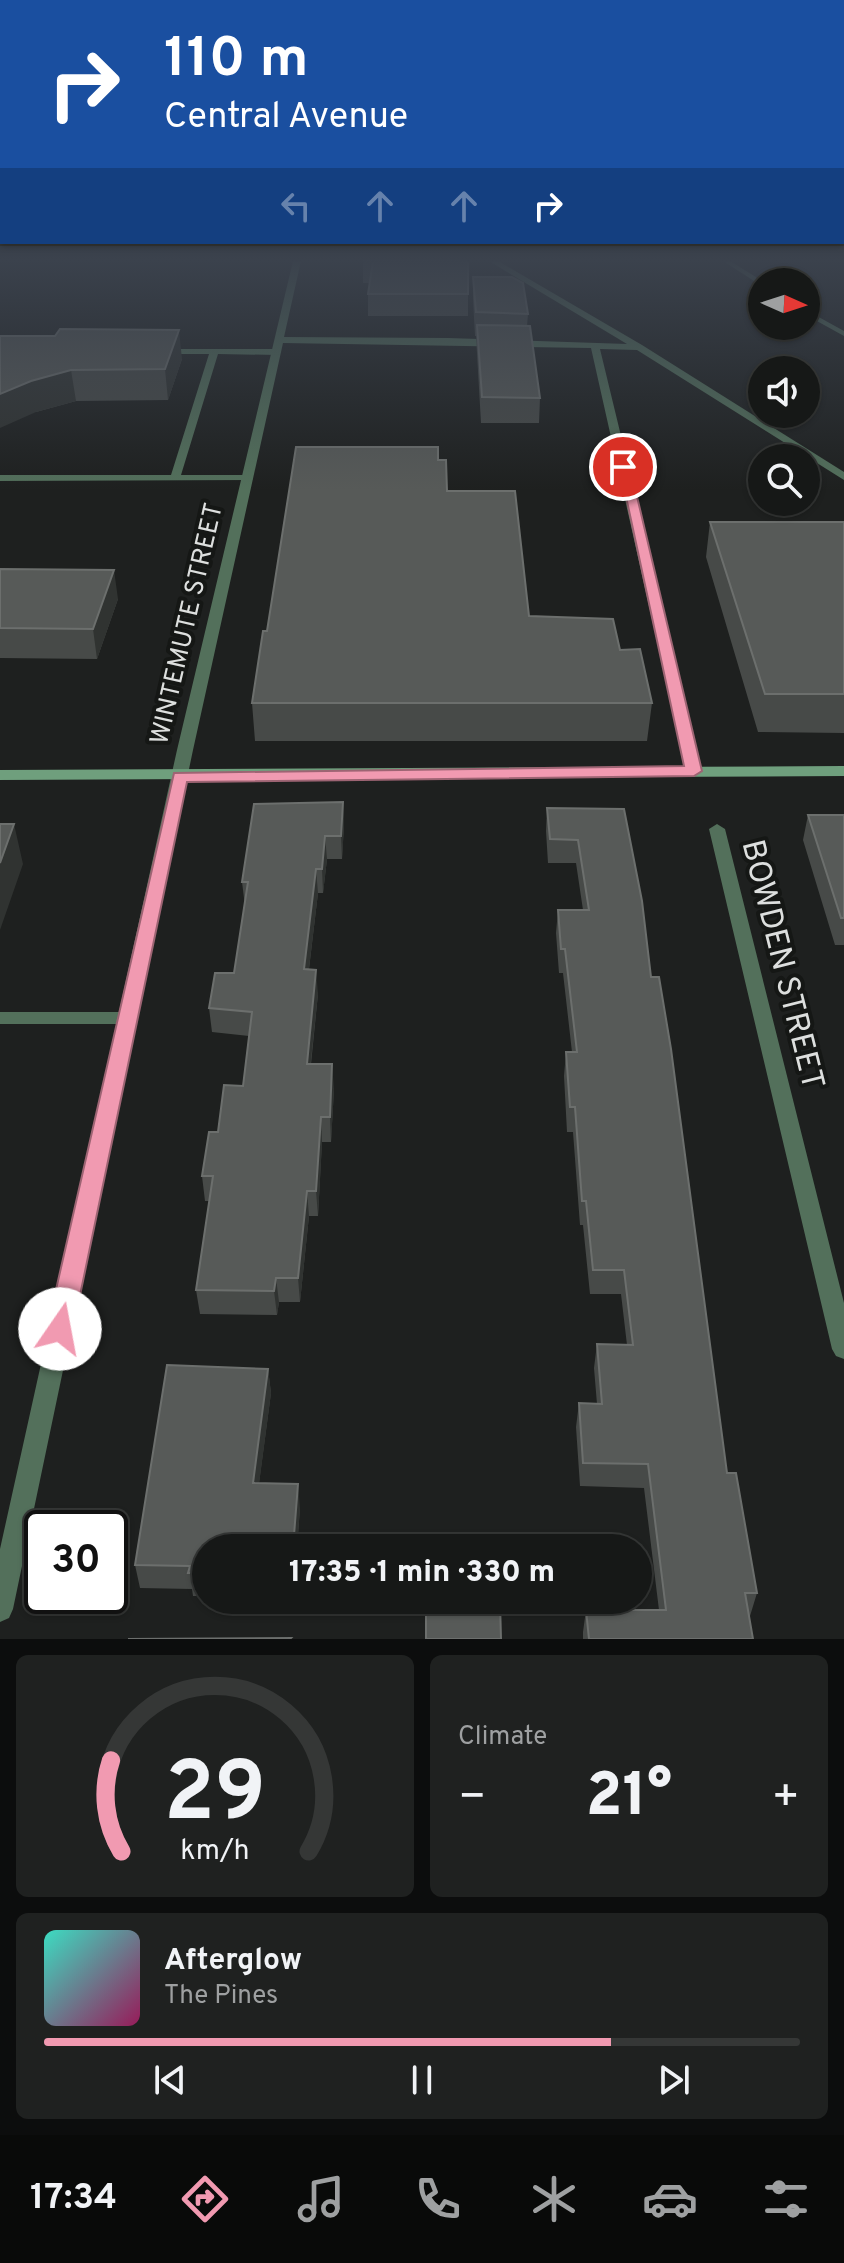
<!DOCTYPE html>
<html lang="en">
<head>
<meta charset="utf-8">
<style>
	body { margin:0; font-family:Overpass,sans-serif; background:#1f2120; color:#f1f3f6; height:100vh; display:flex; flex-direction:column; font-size:30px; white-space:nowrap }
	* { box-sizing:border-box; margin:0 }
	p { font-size:26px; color:#9ea0a1 }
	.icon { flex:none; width:44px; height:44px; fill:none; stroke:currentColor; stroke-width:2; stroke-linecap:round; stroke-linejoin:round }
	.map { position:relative; height:1639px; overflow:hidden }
	.sheet { display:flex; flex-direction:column; gap:16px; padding:16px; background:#0c0d0d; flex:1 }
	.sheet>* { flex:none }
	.banner { position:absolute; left:0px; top:0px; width:844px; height:244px; box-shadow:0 2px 6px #0004,0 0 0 2px #353736; background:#1a4fa0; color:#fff; overflow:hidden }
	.needle { width:52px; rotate:93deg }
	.controls { position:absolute; left:748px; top:268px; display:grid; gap:16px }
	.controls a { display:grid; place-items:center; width:72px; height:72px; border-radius:50%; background:#161817; box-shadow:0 2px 6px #0004,0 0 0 2px #353736; font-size:40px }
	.speed { position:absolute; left:24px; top:1510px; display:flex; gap:16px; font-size:40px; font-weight:700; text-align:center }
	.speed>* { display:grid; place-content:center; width:104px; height:104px; border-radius:50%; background:#161817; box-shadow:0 2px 6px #0004,0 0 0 2px #353736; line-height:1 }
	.speed .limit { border:4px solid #111; border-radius:12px; background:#fff; color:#111 }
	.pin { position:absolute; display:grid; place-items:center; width:68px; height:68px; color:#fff; margin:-34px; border:4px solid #fff; border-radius:50%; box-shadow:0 2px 8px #0007 }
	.me { position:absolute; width:88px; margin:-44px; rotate:12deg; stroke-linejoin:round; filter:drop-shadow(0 0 6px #0008) }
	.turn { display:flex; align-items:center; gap:28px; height:168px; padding:0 32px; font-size:36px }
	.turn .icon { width:104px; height:104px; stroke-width:2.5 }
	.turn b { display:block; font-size:56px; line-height:68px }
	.lanes { display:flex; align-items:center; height:76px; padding:0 32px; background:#0003; justify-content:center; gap:40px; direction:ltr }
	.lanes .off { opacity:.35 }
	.big { font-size:60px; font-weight:800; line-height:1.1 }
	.sheet .card { flex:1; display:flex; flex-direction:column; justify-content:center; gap:12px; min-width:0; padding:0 28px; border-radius:12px; background:#1f2120 }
	.sheet .dial { align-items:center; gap:0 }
	.dial svg { height:208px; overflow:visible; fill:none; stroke:#353736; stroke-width:7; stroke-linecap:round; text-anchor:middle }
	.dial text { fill:#f1f3f6; stroke:none }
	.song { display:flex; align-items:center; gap:24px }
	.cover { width:96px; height:96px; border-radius:12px; background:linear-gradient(135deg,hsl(170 70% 55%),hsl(330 70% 35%)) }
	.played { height:8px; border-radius:4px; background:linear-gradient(90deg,#f19ab1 75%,#353736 75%) }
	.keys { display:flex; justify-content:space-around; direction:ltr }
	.heat { display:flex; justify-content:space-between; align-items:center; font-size:44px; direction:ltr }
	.sheet .tiles { flex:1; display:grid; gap:16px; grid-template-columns:1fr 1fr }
	.card:last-child { grid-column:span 2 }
	.trip { position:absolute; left:192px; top:1534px; width:460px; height:80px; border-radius:40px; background:#161817; box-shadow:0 2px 6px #0004,0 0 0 2px #353736; font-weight:800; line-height:80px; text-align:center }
	.tabs { display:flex; height:128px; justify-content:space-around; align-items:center; background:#090a09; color:#9ea0a1 }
	.tabs .icon { width:56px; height:56px }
	.tabs .current { color:#f19ab1 }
	.tabs b { font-size:36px; color:#f1f3f6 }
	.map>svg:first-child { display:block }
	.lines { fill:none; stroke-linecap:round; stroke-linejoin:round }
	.service { fill:#53705b; fill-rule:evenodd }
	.minor { fill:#53705b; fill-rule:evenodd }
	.secondary { fill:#6f9f7d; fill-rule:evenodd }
	.wall { fill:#474a48 }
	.shaded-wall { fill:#303331 }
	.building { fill:#575a58; stroke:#6c6f6d; stroke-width:2 }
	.route { fill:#f19ab1; stroke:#9d6473; stroke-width:2 }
	.labels { text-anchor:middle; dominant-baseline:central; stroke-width:8; stroke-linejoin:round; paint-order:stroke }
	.street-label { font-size:26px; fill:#dddfde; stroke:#151715 }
	.near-street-label { font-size:32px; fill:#dddfde; stroke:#151715 }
</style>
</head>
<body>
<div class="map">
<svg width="844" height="1639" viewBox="0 0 844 1639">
	<rect width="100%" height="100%" fill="#1e201f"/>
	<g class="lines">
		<path class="service" d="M 723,261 L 730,261 L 764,282 L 762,282 L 762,286 Z
			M 806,310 L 844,331 L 844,336 L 806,315 Z
			M 162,349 L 277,349 L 281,352 L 277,355 L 218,354 L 181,475 L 248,475 L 253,478 L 252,480 L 0,481 L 0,475 L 171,475 L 209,354 L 165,354 L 162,353 Z
			M 0,1012 L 127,1012 L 133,1014 L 135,1018 L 133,1022 L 127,1024 L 0,1024 Z"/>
		<path class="minor" d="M 293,261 L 301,261 L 284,337 L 448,338 L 627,344 L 489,261 L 498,261 L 642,345 L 844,472 L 844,480 L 637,350 L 600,349 L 702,771 L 694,776 L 686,771 L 591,348 L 283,343 L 193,750 L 13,1609 L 9,1618 L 0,1622 L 0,1549 L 177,750 Z
			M 717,824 L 725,829 L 844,1303 L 844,1359 L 836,1356 L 832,1349 L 709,829 Z"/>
		<path class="secondary" d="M 844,766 L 844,776 L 0,780 L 0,770 Z"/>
	</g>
	<path class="wall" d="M 363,261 L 468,262 L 468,316 L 368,316 L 368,294 L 370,283 L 363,283 Z
		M 473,277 L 528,314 L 527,326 L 540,398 L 539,423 L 481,423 L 476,336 L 475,336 L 473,299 Z
		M 0,336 L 182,359 L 168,400 L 76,401 L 36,412 Z
		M 438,460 L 447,491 L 529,616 L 620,650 L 652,703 L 647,741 L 255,741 L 252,703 L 267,631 Z
		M 710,522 L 844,522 L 844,733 L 758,732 L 706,557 Z
		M 0,569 L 118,599 L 97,659 L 0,658 Z
		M 343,802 L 344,825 L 342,859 L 327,859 L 323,893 L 318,893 L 309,969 L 318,994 L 311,1064 L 334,1089 L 331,1142 L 322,1142 L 318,1216 L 309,1216 L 300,1302 L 279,1302 L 277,1315 L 200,1314 L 196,1290 L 209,1201 L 205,1201 L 202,1176 L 218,1132 L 243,1086 L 249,1036 L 212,1032 L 209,1008 L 234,973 L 245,906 L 242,882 Z
		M 547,808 L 624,809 L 727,1473 L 757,1593 L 750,1616 L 749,1616 L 753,1639 L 583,1639 L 583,1632 L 586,1610 L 659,1610 L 644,1488 L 580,1486 L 576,1427 L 579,1403 L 597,1404 L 594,1368 L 597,1344 L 627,1345 L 621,1294 L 590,1294 L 583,1225 L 580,1225 L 573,1132 L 567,1132 L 564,1076 L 566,1052 L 572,1052 L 563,973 L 559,973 L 556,933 L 558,910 L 583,910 L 576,863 L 548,863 L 546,831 Z
		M 808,815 L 844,815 L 844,945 L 835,945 L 803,840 Z
		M 268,1369 L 271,1393 L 259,1483 L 300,1508 L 297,1548 L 206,1548 L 206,1596 L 193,1596 L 192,1589 L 140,1588 L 135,1565 Z"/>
	<path class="shaded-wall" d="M 179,330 L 182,359 L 168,400 L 165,369 Z
		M 71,370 L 76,401 L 36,412 L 0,428 L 0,394 L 31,381 Z
		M 114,570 L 118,599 L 97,659 L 93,629 Z
		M 343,802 L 344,825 L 342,859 L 341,836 Z
		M 14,824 L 23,864 L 0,930 L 0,863 Z
		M 325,836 L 327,859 L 323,893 L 322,869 Z
		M 316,869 L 318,893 L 306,993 L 304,969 Z
		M 316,970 L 318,994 L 308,1088 L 307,1064 Z
		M 332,1064 L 334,1089 L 331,1142 L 330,1117 Z
		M 321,1117 L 322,1142 L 318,1216 L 316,1191 Z
		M 307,1191 L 309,1216 L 300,1302 L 298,1278 Z
		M 276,1278 L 279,1302 L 277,1315 L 274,1291 Z
		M 268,1369 L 271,1393 L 256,1507 L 253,1483 Z
		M 298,1484 L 300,1508 L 297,1548 L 293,1548 Z"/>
	<path class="building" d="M 363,261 L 458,261 L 468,262 L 468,294 L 368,294 L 373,261 Z
		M 473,277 L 512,277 L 523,283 L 528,314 L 476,312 Z
		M 477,325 L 530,326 L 540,398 L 482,397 Z
		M 60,329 L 179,330 L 165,369 L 71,370 L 31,381 L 0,394 L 0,336 L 55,336 Z
		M 296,447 L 438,447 L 438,460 L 446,460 L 447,491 L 515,491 L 529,616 L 613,619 L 620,650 L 640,649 L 652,703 L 252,703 L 263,631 L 267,631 Z
		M 710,522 L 844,522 L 844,694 L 765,694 Z
		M 0,569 L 114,570 L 93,629 L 0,628 Z
		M 343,802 L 341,836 L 325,836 L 322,869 L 316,869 L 304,969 L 316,970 L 307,1064 L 332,1064 L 330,1117 L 321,1117 L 316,1191 L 307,1191 L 298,1278 L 276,1278 L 274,1291 L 196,1290 L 213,1176 L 202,1176 L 209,1132 L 218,1132 L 224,1085 L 243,1086 L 252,1012 L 209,1008 L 215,973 L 234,973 L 248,882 L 242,882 L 254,804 Z
		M 547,808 L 624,809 L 642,901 L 651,977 L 659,977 L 671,1049 L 727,1473 L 736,1473 L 757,1593 L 745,1593 L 753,1639 L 589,1639 L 586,1610 L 666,1610 L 648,1464 L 583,1463 L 579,1403 L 602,1404 L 597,1344 L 633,1345 L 624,1270 L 593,1270 L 586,1201 L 582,1201 L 575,1107 L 570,1107 L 566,1052 L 577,1052 L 565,949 L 561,949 L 558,910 L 589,910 L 578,840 L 550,839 Z
		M 808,815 L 844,815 L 844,918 L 841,918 Z
		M 0,824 L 14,824 L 0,863 Z
		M 167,1365 L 268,1369 L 253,1483 L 298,1484 L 293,1548 L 206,1548 L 206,1573 L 188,1573 L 190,1566 L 135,1565 Z
		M 426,1600 L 500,1601 L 501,1639 L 426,1639 Z
		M 291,1638 L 290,1639 L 128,1639 Z"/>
	<linearGradient id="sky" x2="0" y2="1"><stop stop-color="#101211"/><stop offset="0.53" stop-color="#3b424d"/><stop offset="1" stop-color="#3b424d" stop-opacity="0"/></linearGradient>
	<rect width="844" height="490" fill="url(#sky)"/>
	<path class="route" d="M 619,464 L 630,467 L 702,771 L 694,776 L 187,782 L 73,1329 L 70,1337 L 60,1340 L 51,1337 L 47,1329 L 174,773 L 684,766 Z"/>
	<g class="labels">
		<g class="street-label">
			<text transform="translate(188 624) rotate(-77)">WINTEMUTE STREET</text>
		</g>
		<g class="near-street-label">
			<text transform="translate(781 965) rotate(76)">BOWDEN STREET</text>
		</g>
	</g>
</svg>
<div class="controls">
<a><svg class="needle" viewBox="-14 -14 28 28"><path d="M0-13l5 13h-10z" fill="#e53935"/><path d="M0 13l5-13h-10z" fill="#9ea0a1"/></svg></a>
<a><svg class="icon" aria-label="sound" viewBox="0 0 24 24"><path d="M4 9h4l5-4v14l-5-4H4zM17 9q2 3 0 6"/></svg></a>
<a><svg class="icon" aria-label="search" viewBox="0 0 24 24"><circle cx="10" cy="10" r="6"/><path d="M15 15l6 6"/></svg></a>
</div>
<div class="speed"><div class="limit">30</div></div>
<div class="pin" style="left:623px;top:467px;background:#d93025"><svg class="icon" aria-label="arrive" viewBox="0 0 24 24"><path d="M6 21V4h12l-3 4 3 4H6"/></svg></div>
<svg class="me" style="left:60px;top:1329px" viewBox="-20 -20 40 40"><circle r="19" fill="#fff"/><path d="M0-13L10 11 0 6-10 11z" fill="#f19ab1"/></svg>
<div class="trip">17:35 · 1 min · 330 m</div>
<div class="banner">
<div class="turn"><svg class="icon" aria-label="right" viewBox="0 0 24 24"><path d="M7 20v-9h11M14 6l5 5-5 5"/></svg><div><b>110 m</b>Central Avenue</div></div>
<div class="lanes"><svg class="icon off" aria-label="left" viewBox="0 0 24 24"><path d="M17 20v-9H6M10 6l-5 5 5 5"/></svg><svg class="icon off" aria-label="ahead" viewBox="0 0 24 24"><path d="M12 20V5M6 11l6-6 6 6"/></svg><svg class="icon off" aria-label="ahead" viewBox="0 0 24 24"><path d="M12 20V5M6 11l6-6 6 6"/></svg><svg class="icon" aria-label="right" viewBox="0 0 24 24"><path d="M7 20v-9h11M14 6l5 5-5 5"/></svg></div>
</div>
</div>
<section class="sheet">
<div class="tiles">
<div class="card dial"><svg viewBox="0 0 100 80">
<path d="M14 69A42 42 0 1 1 86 69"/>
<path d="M14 69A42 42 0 0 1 10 34" stroke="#f19ab1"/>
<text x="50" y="56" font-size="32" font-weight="700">29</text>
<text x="50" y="72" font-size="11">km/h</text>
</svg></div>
<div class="card"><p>Climate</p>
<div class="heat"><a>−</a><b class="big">21°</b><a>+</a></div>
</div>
<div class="card">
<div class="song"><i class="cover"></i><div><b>Afterglow</b><p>The Pines</p></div></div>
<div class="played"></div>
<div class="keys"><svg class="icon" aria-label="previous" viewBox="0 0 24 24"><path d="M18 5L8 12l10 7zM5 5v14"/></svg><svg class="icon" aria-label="pause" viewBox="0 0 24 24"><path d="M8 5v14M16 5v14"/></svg><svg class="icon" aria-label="next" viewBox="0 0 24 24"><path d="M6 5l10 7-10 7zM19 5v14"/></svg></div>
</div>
</div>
</section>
<nav class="tabs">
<b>17:34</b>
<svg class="icon current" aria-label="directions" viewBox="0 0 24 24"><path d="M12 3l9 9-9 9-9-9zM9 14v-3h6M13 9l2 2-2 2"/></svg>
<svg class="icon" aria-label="music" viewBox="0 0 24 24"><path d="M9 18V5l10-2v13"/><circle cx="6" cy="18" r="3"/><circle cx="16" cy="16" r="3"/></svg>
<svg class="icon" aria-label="phone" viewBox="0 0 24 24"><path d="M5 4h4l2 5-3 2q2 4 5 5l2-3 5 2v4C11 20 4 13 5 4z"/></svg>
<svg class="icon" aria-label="climate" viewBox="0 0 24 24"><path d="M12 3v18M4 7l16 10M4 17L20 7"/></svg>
<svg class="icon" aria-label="car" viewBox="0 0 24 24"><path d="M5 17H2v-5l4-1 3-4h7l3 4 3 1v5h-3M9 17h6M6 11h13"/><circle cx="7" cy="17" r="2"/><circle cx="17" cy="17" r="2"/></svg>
<svg class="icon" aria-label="filters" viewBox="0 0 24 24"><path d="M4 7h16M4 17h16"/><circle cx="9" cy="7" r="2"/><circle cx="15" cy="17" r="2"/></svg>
</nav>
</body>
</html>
